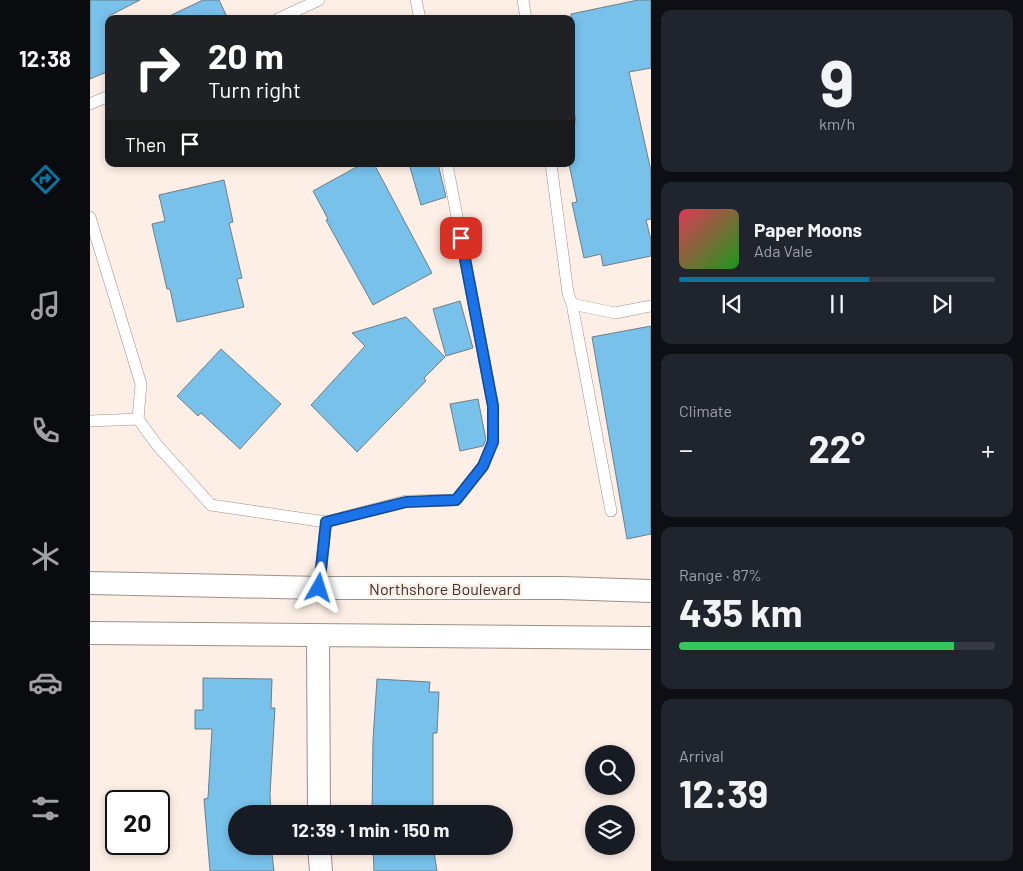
<!DOCTYPE html>
<html lang="en">
<head>
<meta charset="utf-8">
<style>
	body { margin:0; font-family:Barlow,sans-serif; background:#20242c; color:#f1f3f6; height:100vh; display:flex; flex-direction:column; font-size:19px; white-space:nowrap }
	* { box-sizing:border-box; margin:0 }
	p { font-size:16px; color:#9ea1a6 }
	.icon { flex:none; width:28px; height:28px; fill:none; stroke:currentColor; stroke-width:2; stroke-linecap:round; stroke-linejoin:round }
	.map { position:relative; flex:1; overflow:hidden }
	.sheet { display:flex; flex-direction:column; gap:10px; padding:10px; background:#0d0f14; width:372px }
	.sheet>* { flex:none }
	.hud { position:absolute; left:15px; top:15px; width:470px; height:152px; border-radius:10px; box-shadow:0 2px 8px #0003; background:#202124; color:#fff; overflow:hidden }
	.tools { position:absolute; left:495px; top:745px; display:grid; gap:10px }
	.tools a { display:grid; place-items:center; width:50px; height:50px; border-radius:50%; background:#171b24; box-shadow:0 2px 8px #0003; font-size:25px }
	.speed { position:absolute; left:15px; top:790px; display:flex; gap:10px; font-size:25px; font-weight:700; text-align:center }
	.speed>* { display:grid; place-content:center; width:65px; height:65px; border-radius:50%; background:#171b24; box-shadow:0 2px 8px #0003; line-height:1 }
	.speed .limit { border:2px solid #111; border-radius:8px; background:#fff; color:#111 }
	.pin { position:absolute; display:grid; place-items:center; width:42px; height:42px; color:#fff; margin:-21px; border-radius:10px; box-shadow:0 2px 8px #0006 }
	.me { position:absolute; width:55px; margin:-28px; rotate:6deg; stroke-linejoin:round; filter:drop-shadow(0 0 4px #0008) }
	.turn { display:flex; align-items:center; gap:18px; height:105px; padding:0 20px; font-size:22px }
	.turn .icon { width:65px; height:65px; stroke-width:2.5 }
	.turn b { display:block; font-size:35px; line-height:42px }
	.then { display:flex; align-items:center; height:48px; padding:0 20px; background:#0003; gap:10px; font-size:19px }
	.big { font-size:38px; font-weight:700; line-height:1.1 }
	.sheet .widget { flex:1; display:flex; flex-direction:column; justify-content:center; gap:8px; min-width:0; padding:0 18px; border-radius:10px; background:#20242c }
	.sheet .dial { align-items:center; gap:0 }
	.dial b { font-size:65px; line-height:1 }
	.song { display:flex; align-items:center; gap:15px }
	.cover { width:60px; height:60px; border-radius:8px; background:linear-gradient(135deg,hsl(350 70% 55%),hsl(120 70% 35%)) }
	.played { height:5px; border-radius:2px; background:linear-gradient(90deg,#0b739f 60%,#363941 60%) }
	.keys { display:flex; justify-content:space-around; direction:ltr }
	.heat { display:flex; justify-content:space-between; align-items:center; font-size:28px; direction:ltr }
	.charge { height:8px; border-radius:4px; background:linear-gradient(90deg,#34c759 87%,#363941 0) }
	.trip { position:absolute; left:138px; top:805px; width:285px; height:50px; border-radius:25px; background:#171b24; box-shadow:0 2px 8px #0003; font-weight:700; line-height:50px; text-align:center }
	main { display:flex; flex:1; min-height:0 }
	.dock { display:flex; flex-direction:column; width:90px; justify-content:space-around; align-items:center; background:#090b0e; color:#9ea1a6 }
	.dock .icon { width:35px; height:35px }
	.dock .current { color:#0b739f }
	.dock b { font-size:22px; color:#f1f3f6 }
	.map>svg:first-child { display:block }
	.building { fill:#77c1eb; stroke:#707d85 }
	.lines { fill:none; stroke-linecap:round; stroke-linejoin:round }
	.service-casing { stroke:#9c9087; stroke-width:12 }
	.minor-casing { stroke:#9c9087; stroke-width:24 }
	.service { stroke:#fff; stroke-width:11 }
	.minor { stroke:#fff; stroke-width:22 }
	.route-casing { stroke:#114b97; stroke-width:12 }
	.route { stroke:#1a73e8; stroke-width:9 }
	.labels { text-anchor:middle; dominant-baseline:central; stroke-width:5; stroke-linejoin:round; paint-order:stroke }
	.street-label { font-size:16px; fill:#3a3431; stroke:#fdefe6 }
</style>
</head>
<body>
<main>
<nav class="dock">
<b>12:38</b>
<svg class="icon current" aria-label="directions" viewBox="0 0 24 24"><path d="M12 3l9 9-9 9-9-9zM9 14v-3h6M13 9l2 2-2 2"/></svg>
<svg class="icon" aria-label="music" viewBox="0 0 24 24"><path d="M9 18V5l10-2v13"/><circle cx="6" cy="18" r="3"/><circle cx="16" cy="16" r="3"/></svg>
<svg class="icon" aria-label="phone" viewBox="0 0 24 24"><path d="M5 4h4l2 5-3 2q2 4 5 5l2-3 5 2v4C11 20 4 13 5 4z"/></svg>
<svg class="icon" aria-label="climate" viewBox="0 0 24 24"><path d="M12 3v18M4 7l16 10M4 17L20 7"/></svg>
<svg class="icon" aria-label="car" viewBox="0 0 24 24"><path d="M5 17H2v-5l4-1 3-4h7l3 4 3 1v5h-3M9 17h6M6 11h13"/><circle cx="7" cy="17" r="2"/><circle cx="17" cy="17" r="2"/></svg>
<svg class="icon" aria-label="filters" viewBox="0 0 24 24"><path d="M4 7h16M4 17h16"/><circle cx="9" cy="7" r="2"/><circle cx="15" cy="17" r="2"/></svg>
</nav>
<div class="map">
<svg width="561" height="871" viewBox="0 0 561 871">
	<rect width="100%" height="100%" fill="#fdefe6"/>
	<path class="building" d="M 0,0 L 50,0 L 19,16 L 19,71 L 0,79 Z
		M 113,0 L 129,0 L 138,19 L 73,19 Z
		M 548,0 L 561,0 L 561,68 L 539,72 L 561,171 L 561,219 L 556,220 L 561,240 L 561,256 L 513,266 L 511,254 L 494,258 L 482,203 L 487,202 L 479,164 L 481,164 L 481,123 L 486,122 L 481,98 L 481,14 Z
		M 272,164 L 284,164 L 342,273 L 283,305 L 236,220 L 238,219 L 223,191 Z
		M 319,164 L 348,164 L 356,197 L 331,205 Z
		M 134,180 L 143,222 L 139,223 L 152,278 L 147,279 L 154,307 L 87,322 L 80,289 L 77,289 L 62,224 L 75,221 L 69,195 Z
		M 370,301 L 383,348 L 356,356 L 343,309 Z
		M 316,317 L 355,357 L 334,378 L 336,381 L 267,452 L 221,405 L 275,346 L 262,333 Z
		M 561,326 L 561,534 L 537,539 L 502,337 Z
		M 131,349 L 191,404 L 150,449 L 111,413 L 108,416 L 87,396 Z
		M 388,399 L 396,440 L 393,446 L 370,451 L 360,404 Z
		M 113,678 L 182,679 L 181,708 L 185,708 L 180,794 L 181,814 L 146,814 L 146,846 L 181,846 L 184,871 L 120,871 L 114,799 L 118,798 L 122,729 L 105,729 L 105,710 L 113,710 Z
		M 287,679 L 340,682 L 339,692 L 349,692 L 347,733 L 343,733 L 343,814 L 282,814 L 283,740 Z
		M 283,846 L 343,846 L 347,871 L 284,871 Z"/>
	<g class="lines">
		<defs>
			<path id="service" d="M 326,0 L 330,19
				M 433,0 L 436,19
				M 188,19 L 229,0
				M 0,104 L 19,96
				M 461,164 L 478,293 L 482,304 L 525,313 L 561,306
				M 0,217 L 51,384 L 48,419
				M 482,304 L 521,511
				M 0,421 L 48,419 L 67,445 L 121,505 L 236,522 L 229,588
				M 236,522 L 316,501 L 366,500 L 393,466 L 403,442 L 403,406 L 357,164"/>
			<path id="minor" d="M 0,583 L 229,588 L 472,588 L 561,591
				M 0,633 L 561,638
				M 228,637 L 229,814
				M 229,846 L 231,871"/>
		</defs>
		<use href="#service" class="service-casing"/>
		<use href="#minor" class="minor-casing"/>
		<use href="#service" class="service"/>
		<use href="#minor" class="minor"/>
	</g>
	<g class="lines">
		<defs>
			<path id="route" d="M 229,588 L 236,522 L 316,502 L 366,500 L 393,466 L 403,442 L 403,406 L 371,238"/>
		</defs>
		<use href="#route" class="route-casing"/>
		<use href="#route" class="route"/>
	</g>
	<g class="labels">
		<g class="street-label">
			<text x="355" y="588">Northshore Boulevard</text>
		</g>
	</g>
</svg>
<div class="tools">
<a><svg class="icon" aria-label="search" viewBox="0 0 24 24"><circle cx="10" cy="10" r="6"/><path d="M15 15l6 6"/></svg></a>
<a><svg class="icon" aria-label="layers" viewBox="0 0 24 24"><path d="M12 4l9 5-9 5-9-5zM3 14l9 5 9-5"/></svg></a>
</div>
<div class="speed"><div class="limit">20</div></div>
<div class="pin" style="left:371px;top:238px;background:#d93025"><svg class="icon" aria-label="arrive" viewBox="0 0 24 24"><path d="M6 21V4h12l-3 4 3 4H6"/></svg></div>
<svg class="me" style="left:229px;top:588px" viewBox="-20 -20 40 40"><path d="M0-17L14 15 0 8-14 15z" fill="#1a73e8" stroke="#fff" stroke-width="4"/></svg>
<div class="trip">12:39 · 1 min · 150 m</div>
<div class="hud">
<div class="turn"><svg class="icon" aria-label="right" viewBox="0 0 24 24"><path d="M7 20v-9h11M14 6l5 5-5 5"/></svg><div><b>20 m</b>Turn right</div></div>
<div class="then">Then<svg class="icon" aria-label="arrive" viewBox="0 0 24 24"><path d="M6 21V4h12l-3 4 3 4H6"/></svg></div>
</div>
</div>
<section class="sheet">
<div class="widget dial"><b>9</b><p>km/h</p></div>
<div class="widget">
<div class="song"><i class="cover"></i><div><b>Paper Moons</b><p>Ada Vale</p></div></div>
<div class="played"></div>
<div class="keys"><svg class="icon" aria-label="previous" viewBox="0 0 24 24"><path d="M18 5L8 12l10 7zM5 5v14"/></svg><svg class="icon" aria-label="pause" viewBox="0 0 24 24"><path d="M8 5v14M16 5v14"/></svg><svg class="icon" aria-label="next" viewBox="0 0 24 24"><path d="M6 5l10 7-10 7zM19 5v14"/></svg></div>
</div>
<div class="widget"><p>Climate</p>
<div class="heat"><a>−</a><b class="big">22°</b><a>+</a></div>
</div>
<div class="widget"><p>Range · 87%</p><b class="big">435 km</b><div class="charge"></div></div>
<div class="widget"><p>Arrival</p><b class="big">12:39</b></div>
</section>
</main>
</body>
</html>
